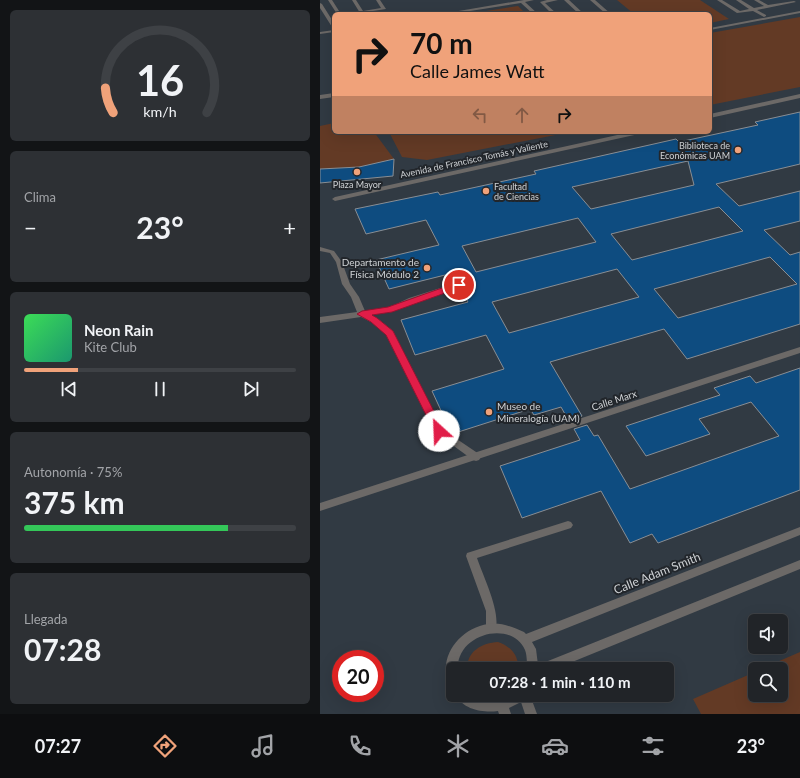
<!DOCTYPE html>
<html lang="es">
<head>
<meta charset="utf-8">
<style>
	body { margin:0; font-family:Lato,sans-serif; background:#2d3034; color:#f1f3f6; height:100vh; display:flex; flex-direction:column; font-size:15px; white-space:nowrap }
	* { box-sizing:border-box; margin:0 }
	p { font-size:13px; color:#a2a4a8 }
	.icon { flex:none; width:22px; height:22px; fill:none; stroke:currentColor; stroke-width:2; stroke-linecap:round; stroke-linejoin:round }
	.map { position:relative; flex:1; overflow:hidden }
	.panel { display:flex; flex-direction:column; gap:10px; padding:10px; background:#121416; width:320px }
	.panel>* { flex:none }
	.top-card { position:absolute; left:12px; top:12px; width:380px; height:122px; border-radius:6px; box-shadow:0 4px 16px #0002,0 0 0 1px #3e4145; background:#f0a27a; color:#111; overflow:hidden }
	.controls { position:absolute; left:428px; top:614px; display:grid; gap:8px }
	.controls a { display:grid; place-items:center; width:40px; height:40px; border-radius:6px; background:#212428; box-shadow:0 4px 16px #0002,0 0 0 1px #3e4145; font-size:20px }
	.speed { position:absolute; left:12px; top:650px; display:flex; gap:8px; font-size:20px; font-weight:700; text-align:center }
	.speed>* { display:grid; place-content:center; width:52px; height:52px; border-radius:50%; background:#212428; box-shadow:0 4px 16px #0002,0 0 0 1px #3e4145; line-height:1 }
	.speed .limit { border:6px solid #d22; background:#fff; color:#111 }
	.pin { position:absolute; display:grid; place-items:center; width:34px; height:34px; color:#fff; margin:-17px; border:2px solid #fff; border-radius:50%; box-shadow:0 1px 4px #0007 }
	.me { position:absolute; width:44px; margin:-22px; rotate:335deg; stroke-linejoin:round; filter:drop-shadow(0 0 3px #0008) }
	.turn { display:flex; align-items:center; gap:14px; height:84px; padding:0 12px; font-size:18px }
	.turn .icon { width:52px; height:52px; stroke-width:2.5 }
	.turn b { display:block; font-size:28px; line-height:34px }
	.lanes { display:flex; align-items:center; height:38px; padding:0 12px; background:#0003; justify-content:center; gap:20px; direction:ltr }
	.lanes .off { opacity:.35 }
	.big { font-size:30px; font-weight:700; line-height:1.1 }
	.panel .card { flex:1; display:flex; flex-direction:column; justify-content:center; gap:6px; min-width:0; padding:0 14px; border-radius:6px; background:#2d3034 }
	.panel .dial { align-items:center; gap:0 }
	.dial svg { height:104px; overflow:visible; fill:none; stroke:#3e4145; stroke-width:7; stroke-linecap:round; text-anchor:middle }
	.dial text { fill:#f1f3f6; stroke:none }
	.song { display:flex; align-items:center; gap:12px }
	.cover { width:48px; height:48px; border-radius:6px; background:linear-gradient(135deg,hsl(130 70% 55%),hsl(160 70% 35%)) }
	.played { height:4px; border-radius:2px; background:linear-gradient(90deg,#f0a27a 20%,#3e4145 20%) }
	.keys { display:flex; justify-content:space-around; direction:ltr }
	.heat { display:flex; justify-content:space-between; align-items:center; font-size:22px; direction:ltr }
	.charge { height:6px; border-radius:3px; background:linear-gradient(90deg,#34c759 75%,#3e4145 0) }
	.trip { position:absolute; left:126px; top:662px; width:228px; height:40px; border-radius:6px; background:#212428; box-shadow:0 4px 16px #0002,0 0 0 1px #3e4145; font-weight:700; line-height:40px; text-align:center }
	.menu { display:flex; height:64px; justify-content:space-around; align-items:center; background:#0d0e10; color:#a2a4a8 }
	.menu .icon { width:28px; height:28px }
	.menu .on { color:#f0a27a }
	.menu b { font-size:18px; color:#f1f3f6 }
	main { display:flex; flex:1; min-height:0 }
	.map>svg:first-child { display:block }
	.built { fill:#313a43; fill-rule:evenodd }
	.green { fill:#633a25 }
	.building { fill:#0e4c80; stroke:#898e94; fill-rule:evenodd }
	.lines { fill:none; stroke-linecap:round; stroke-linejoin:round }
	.lane { fill:#6c6967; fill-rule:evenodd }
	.street { fill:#6c6967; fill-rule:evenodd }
	.route { fill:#e11d48; stroke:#92132f }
	.poi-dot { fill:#f0a27a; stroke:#22262b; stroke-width:1.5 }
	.labels { text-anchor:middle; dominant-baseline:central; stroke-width:4; stroke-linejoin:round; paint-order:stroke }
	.far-poi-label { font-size:9px; fill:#cfd2d5; stroke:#22262b; text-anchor:end }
	.far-street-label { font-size:9px; fill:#cfd2d5; stroke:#22262b }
	.poi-label { font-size:10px; fill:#cfd2d5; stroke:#22262b; text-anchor:end }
	.street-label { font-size:10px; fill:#cfd2d5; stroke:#22262b }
	.near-street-label { font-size:12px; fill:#cfd2d5; stroke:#22262b }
</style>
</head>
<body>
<main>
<section class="panel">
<div class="card dial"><svg viewBox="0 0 100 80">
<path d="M14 69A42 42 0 1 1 86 69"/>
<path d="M14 69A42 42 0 0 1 8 50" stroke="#f0a27a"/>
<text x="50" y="56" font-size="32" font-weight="700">16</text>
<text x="50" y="72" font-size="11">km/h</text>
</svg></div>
<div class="card"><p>Clima</p>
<div class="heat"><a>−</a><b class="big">23°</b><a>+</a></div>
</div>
<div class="card">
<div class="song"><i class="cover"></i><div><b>Neon Rain</b><p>Kite Club</p></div></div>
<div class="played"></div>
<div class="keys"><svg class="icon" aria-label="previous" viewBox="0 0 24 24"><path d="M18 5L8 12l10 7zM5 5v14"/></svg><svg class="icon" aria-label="pause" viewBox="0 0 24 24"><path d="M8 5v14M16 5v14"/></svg><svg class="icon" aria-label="next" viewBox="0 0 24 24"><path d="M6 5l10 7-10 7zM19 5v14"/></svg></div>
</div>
<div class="card"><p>Autonomía · 75%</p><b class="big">375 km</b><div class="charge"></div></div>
<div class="card"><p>Llegada</p><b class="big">07:28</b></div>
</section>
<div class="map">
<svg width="480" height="714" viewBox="0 0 480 714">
	<rect width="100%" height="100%" fill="#2c3035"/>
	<path class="built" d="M 0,0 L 480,0 L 480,714 L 0,714 ZM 14,14 L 390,14 L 390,132 L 14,132 ZM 435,621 L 461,621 L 461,647 L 435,647 ZM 21,659 L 55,659 L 55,693 L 21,693 ZM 133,669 L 347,669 L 347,695 L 133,695 ZM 435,669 L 461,669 L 461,695 L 435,695 Z"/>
	<path class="green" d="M 297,0 L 380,0 L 409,19 L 390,23 L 390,14 L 314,14 Z
		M 198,6 L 206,14 L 147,14 Z
		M 480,17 L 480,87 L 390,105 L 390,33 Z
		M 14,123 L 14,132 L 54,132 L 74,159 L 39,167 L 0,169 L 0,126 Z
		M 69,132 L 251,132 L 107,160 L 82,157 Z
		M 178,642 C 190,646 199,655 198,669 L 147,669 C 147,651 162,643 178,642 Z
		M 480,652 L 480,714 L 381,714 L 373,699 L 435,672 L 435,695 L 461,695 L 461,669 L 441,669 Z"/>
	<path class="building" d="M 480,112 L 480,164 L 396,184 L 419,206 L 480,191 L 480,221 L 444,230 L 470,255 L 480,252 L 480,324 L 367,359 L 344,329 L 230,362 L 262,416 L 249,421 L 241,407 L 214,415 L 210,409 L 132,434 L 127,431 L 122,418 L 124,417 L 112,391 L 184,369 L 166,335 L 95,355 L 81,320 L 148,302 L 141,289 L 144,284 L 142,282 L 137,282 L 133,273 L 69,289 L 56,260 L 119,245 L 106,220 L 46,234 L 35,209 L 118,192 L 120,195 L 216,174 L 214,171 L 356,139 L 359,142 L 438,125 L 435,122 ZM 368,161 L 374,185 L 271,209 L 252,187 ZM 399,207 L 423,231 L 312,260 L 291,234 ZM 258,218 L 276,242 L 156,272 L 142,246 ZM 450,257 L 477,284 L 358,318 L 334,289 ZM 297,269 L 319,297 L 189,333 L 172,302 Z
		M 74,159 L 73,176 L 0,183 L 0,169 L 39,167 Z
		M 480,368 L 480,490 L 338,543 L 332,534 L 310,543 L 281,491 L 202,518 L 180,466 L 260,440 L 254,429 L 267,425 L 274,436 L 278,435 L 310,489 L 459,436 L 431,402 L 379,419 L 390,434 L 326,456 L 306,426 L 400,395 L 394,388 L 430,376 L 436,383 Z"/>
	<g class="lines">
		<path class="lane" d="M 32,0 L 36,0 L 43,11 L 61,8 L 56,0 L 60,0 L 66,9 L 40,13 Z
			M 227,0 L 238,0 L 225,3 L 237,14 L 232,14 L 220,2 Z
			M 244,0 L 249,0 L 264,14 L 259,14 Z
			M 270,0 L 275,0 L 291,14 L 286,14 Z
			M 397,0 L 402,0 L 420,11 L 429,9 L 416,0 L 421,0 L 434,8 L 444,6 L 434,0 L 439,0 L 448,5 L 474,1 L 476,2 L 437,10 L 446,15 L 446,16 L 444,17 L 433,11 L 417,13 Z
			M 0,247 L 14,251 L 22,262 L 30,284 L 39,297 L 45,311 L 68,308 L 89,298 L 136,283 L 142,283 L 143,285 L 142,287 L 95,302 L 72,312 L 50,315 L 57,318 L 73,331 L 122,429 L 159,454 L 161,457 L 159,460 L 156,461 L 153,460 L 116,433 L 67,335 L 51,322 L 41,317 L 0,323 L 0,317 L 37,312 L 31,297 L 22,284 L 16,262 L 10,253 L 0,251 Z
			M 248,521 L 251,522 L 253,525 L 251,528 L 157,558 C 163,576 182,614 175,631 L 171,632 L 167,631 L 166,627 L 166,611 L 146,556 L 147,553 Z"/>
		<path class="street" d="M 8,0 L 12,0 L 21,14 L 17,14 Z
			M 204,0 L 214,0 L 205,2 L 218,14 L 213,14 L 201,3 L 131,14 L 121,14 Z
			M 0,3 L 2,4 L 14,23 L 14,28 L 12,27 L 0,8 Z
			M 480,11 L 480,13 L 390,30 L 390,28 Z
			M 14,30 L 14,32 L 0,34 L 0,32 Z
			M 14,93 L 14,97 L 0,99 L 0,95 Z
			M 480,94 L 480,98 L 390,118 L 390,114 Z
			M 311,132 L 322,132 L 319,134 L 15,201 L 12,199 L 15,197 Z
			M 480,347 L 480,353 L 0,511 L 0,503 Z
			M 480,527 L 480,535 L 212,642 L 216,649 L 218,665 L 480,560 L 480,569 L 235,669 L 207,669 C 207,663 207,655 205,650 C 191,619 136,634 138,669 L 133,669 L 133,686 L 129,684 C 117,656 141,628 168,624 C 181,622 192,627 204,632 L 206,634 Z
			M 136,695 L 151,695 L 157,699 L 171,701 L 178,700 L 190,695 L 210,695 L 217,714 L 205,714 L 201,702 L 189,708 L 191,714 L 179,714 L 178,711 C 164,713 143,710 136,695 Z"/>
	</g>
	<path class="route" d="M 136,283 L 139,283 L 143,285 L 142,287 L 72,312 L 52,315 L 57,318 L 73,331 L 124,431 L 123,433 L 116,433 L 114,431 L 66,335 L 51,322 L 37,314 L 42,311 L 68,307 Z"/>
	<g class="poi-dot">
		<circle cx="418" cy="150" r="4"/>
		<circle cx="37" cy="172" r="4"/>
		<circle cx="166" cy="191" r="4"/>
		<circle cx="107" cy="268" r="4"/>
		<circle cx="169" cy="412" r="4"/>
	</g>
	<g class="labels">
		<g class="far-poi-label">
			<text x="410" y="145">Biblioteca de<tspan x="410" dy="10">Económicas UAM</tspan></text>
			<text x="37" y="184" text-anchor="middle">Plaza Mayor</text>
			<text x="174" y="186" text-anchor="start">Facultad<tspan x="174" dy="10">de Ciencias</tspan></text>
		</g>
		<g class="far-street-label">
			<text transform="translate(154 159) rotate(-12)">Avenida de Francisco Tomás y Valiente</text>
		</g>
		<g class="poi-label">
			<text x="99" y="262">Departamento de<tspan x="99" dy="12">Física Módulo 2</tspan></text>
			<text x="177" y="406" text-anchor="start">Museo de<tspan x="177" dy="12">Mineralogía (UAM)</tspan></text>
		</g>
		<g class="street-label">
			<text transform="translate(294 400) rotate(-18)">Calle Marx</text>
		</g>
		<g class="near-street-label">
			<text transform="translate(337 573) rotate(-22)">Calle Adam Smith</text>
		</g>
	</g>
</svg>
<div class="controls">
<a><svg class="icon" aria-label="sound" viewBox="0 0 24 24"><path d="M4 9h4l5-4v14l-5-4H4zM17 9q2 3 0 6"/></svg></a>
<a><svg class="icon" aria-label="search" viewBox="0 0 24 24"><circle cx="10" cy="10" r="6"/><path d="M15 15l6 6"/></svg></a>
</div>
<div class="speed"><div class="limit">20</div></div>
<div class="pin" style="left:139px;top:285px;background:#d93025"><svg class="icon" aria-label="arrive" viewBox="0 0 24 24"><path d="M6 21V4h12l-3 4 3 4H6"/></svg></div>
<svg class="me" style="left:119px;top:431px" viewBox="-20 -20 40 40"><circle r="19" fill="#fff"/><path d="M0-13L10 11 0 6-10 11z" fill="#e11d48"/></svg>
<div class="trip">07:28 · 1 min · 110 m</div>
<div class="top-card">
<div class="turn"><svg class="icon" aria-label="right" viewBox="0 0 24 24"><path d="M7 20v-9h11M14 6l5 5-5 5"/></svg><div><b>70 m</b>Calle James Watt</div></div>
<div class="lanes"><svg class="icon off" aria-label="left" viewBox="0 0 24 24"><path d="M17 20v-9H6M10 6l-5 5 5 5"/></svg><svg class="icon off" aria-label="ahead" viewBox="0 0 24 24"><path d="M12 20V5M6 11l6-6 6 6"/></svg><svg class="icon" aria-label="right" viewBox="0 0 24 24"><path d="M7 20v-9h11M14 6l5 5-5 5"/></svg></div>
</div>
</div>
</main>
<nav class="menu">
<b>07:27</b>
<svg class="icon on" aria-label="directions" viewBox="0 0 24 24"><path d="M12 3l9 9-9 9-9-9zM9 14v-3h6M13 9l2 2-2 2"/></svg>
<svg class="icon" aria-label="music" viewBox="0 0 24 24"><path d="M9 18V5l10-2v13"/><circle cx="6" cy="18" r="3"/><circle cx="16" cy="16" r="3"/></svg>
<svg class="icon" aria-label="phone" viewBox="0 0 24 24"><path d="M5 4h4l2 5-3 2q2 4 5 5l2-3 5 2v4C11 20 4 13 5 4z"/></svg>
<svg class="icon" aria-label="climate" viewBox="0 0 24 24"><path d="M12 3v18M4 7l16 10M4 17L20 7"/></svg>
<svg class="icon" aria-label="car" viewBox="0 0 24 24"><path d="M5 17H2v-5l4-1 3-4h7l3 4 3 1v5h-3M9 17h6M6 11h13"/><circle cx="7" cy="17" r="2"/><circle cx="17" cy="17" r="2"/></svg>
<svg class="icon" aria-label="filters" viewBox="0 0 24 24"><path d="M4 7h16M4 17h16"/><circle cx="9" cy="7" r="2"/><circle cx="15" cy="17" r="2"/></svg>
<b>23°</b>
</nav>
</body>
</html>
